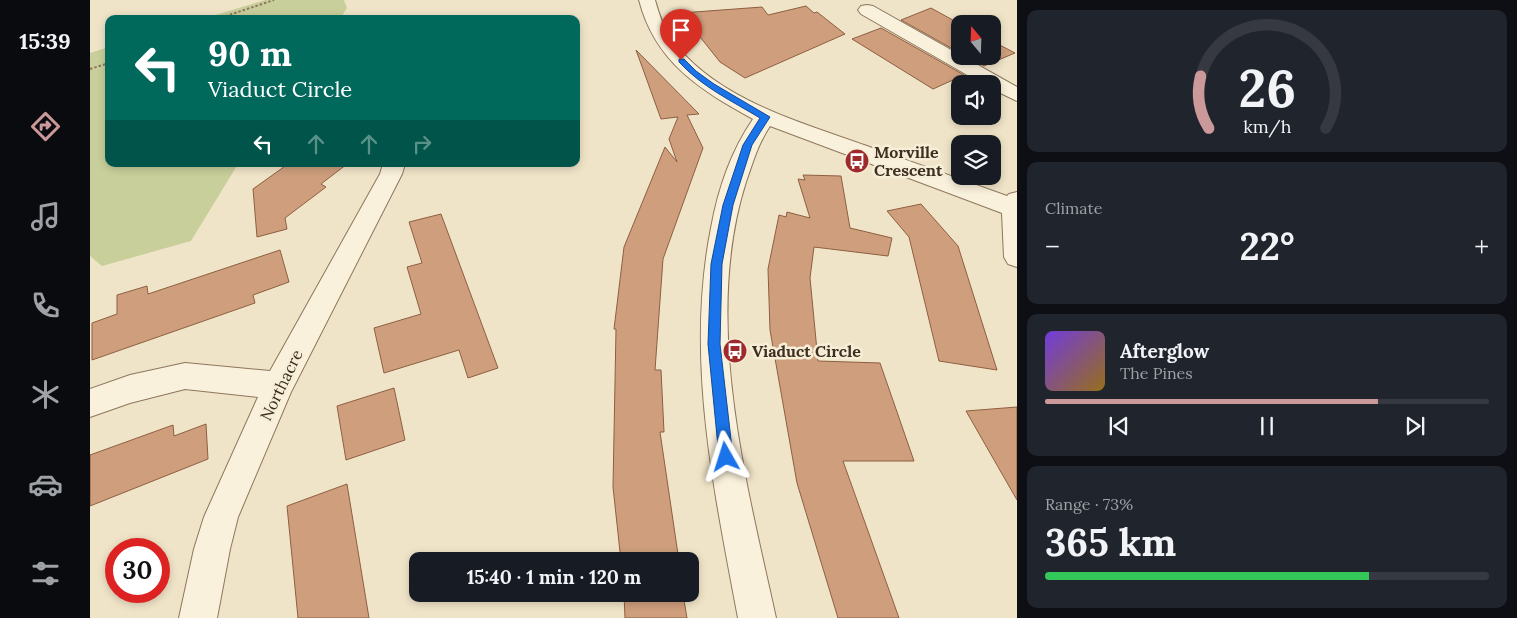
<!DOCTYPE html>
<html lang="en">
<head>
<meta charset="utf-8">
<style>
	body { margin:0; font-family:Lora,serif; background:#20242c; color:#f1f3f6; height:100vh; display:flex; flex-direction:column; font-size:19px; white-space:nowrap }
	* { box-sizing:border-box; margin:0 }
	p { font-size:16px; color:#9ea1a6 }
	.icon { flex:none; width:28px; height:28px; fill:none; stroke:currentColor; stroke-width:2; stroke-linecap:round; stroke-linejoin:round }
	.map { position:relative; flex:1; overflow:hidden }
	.drawer { display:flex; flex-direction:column; gap:10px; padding:10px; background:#0d0f14; width:500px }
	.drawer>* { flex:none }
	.hud { position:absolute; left:15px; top:15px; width:475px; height:152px; border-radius:10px; box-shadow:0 2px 8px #0003; background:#00695c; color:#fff; overflow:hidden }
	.needle { width:32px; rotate:341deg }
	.fabs { position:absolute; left:861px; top:15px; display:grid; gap:10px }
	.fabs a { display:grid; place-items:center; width:50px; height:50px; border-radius:10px; background:#171b24; box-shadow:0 2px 8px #0003; font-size:25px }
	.speed { position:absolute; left:15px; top:538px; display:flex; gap:10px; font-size:25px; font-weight:700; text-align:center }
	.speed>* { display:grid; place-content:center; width:65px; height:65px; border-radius:50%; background:#171b24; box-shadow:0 2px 8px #0003; line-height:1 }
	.speed .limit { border:8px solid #d22; background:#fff; color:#111 }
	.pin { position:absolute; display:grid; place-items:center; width:42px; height:42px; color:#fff; margin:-51px -21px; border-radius:50% 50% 50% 0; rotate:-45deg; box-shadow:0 0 5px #0007 }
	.pin .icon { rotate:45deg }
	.me { position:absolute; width:55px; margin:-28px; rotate:354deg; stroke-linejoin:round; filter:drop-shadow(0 0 4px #0008) }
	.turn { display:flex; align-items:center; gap:18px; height:105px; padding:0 20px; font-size:22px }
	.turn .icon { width:65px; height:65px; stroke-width:2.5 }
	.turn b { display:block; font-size:35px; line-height:42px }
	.lanes { display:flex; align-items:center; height:48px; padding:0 20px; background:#0003; justify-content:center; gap:25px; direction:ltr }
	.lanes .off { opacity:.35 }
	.big { font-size:38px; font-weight:700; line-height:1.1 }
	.drawer .widget { flex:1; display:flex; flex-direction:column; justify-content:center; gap:8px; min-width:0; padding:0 18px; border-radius:10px; background:#20242c }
	.drawer .dial { align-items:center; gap:0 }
	.dial svg { height:130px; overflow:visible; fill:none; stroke:#363941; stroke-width:7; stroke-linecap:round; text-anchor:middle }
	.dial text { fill:#f1f3f6; stroke:none }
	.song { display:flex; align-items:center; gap:15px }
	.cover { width:60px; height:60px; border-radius:8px; background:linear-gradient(135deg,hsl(260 70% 55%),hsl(40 70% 35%)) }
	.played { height:5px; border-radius:2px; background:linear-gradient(90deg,#cc999b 75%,#363941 75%) }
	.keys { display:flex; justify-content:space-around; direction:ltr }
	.heat { display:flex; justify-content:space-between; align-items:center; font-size:28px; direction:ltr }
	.charge { height:8px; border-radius:4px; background:linear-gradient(90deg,#34c759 73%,#363941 0) }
	.trip { position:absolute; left:319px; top:552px; width:290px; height:50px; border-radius:10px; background:#171b24; box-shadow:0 2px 8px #0003; font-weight:700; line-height:50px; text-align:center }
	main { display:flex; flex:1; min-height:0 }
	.menu { display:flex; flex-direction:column; width:90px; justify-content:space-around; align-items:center; background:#090b0e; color:#9ea1a6 }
	.menu .icon { width:35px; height:35px }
	.menu .current { color:#cc999b }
	.menu b { font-size:22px; color:#f1f3f6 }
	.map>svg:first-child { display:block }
	.green { fill:#c9cf9b }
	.building { fill:#cf9f7d; stroke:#8d5f41 }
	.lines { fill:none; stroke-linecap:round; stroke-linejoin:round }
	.street-casing { stroke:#8d765c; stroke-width:2 }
	.path { stroke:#8d765c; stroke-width:2; stroke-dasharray:2.5 2; stroke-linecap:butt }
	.street { fill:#faf1dc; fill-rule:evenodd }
	.route { fill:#1a73e8; stroke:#114b97 }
	.labels { text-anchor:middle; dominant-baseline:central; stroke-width:5; stroke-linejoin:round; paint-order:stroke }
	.poi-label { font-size:16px; font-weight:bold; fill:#3d2e20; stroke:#f7eed8; text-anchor:start }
	.street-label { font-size:16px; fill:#3d2e20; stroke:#f7eed8 }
</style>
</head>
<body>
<main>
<nav class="menu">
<b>15:39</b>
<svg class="icon current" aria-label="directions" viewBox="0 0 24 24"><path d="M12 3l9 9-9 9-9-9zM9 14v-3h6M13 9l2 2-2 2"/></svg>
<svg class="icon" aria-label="music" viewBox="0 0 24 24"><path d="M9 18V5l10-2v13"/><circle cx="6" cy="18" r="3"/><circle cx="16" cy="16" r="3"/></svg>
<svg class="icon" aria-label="phone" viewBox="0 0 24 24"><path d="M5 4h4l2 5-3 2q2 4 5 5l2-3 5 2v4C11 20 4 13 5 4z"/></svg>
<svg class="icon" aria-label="climate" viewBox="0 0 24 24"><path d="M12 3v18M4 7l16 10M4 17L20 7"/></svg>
<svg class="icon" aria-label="car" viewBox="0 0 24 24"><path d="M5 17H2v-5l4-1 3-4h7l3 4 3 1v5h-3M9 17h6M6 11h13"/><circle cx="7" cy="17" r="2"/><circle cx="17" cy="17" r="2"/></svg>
<svg class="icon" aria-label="filters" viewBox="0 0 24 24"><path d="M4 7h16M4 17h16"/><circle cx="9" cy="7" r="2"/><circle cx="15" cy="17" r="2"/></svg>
</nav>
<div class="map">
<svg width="927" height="618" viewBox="0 0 927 618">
	<rect width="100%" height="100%" fill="#f0e4c8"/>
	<path class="green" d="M 175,0 L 254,0 L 257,8 L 250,19 L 112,19 Z
		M 19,47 L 19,164 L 148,164 L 101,241 L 12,266 L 0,256 L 0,53 Z"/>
	<path class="building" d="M 716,6 L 724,13 L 727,12 L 755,34 L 655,78 L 630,62 L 591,13 L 672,7 L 678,15 Z
		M 841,8 L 870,24 L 870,53 L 811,20 Z
		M 791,28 L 874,75 L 843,89 L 762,39 Z
		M 902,41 L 925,53 L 894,66 L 876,56 L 902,56 Z
		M 546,50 L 609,114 L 597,115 L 613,148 L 573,259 L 565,370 L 571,370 L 574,432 L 570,432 L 589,561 L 531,561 L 523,487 L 526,329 L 524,329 L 534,247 L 575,147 L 587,162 L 579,139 L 588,117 L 571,119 Z
		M 198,164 L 257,164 L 231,184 L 236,187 L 195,218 L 197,229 L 167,237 L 163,189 Z
		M 713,175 L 751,176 L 760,228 L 802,238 L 798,256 L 724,247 L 720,278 L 728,361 L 790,363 L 824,461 L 753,461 L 809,618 L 748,618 L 707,483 L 680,330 L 678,269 L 689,215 L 696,217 L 697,212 L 720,218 L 708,179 L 715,180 Z
		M 831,204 L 868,246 L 907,370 L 849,361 L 819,237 L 797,211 Z
		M 351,214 L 408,368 L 378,378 L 369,350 L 294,373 L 284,328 L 331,314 L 317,267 L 332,263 L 319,222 Z
		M 190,250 L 199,282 L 163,295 L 165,303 L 2,360 L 2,323 L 27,314 L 27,295 L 57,286 L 58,294 Z
		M 304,388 L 315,440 L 256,460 L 247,406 Z
		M 927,407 L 927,500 L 876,411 Z
		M 116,424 L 118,459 L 0,506 L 0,455 L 83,425 L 84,436 Z
		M 257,484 L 279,618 L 208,618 L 197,506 Z
		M 534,594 L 593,594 L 597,618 L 535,618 Z"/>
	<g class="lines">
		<defs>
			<path id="street" d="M 549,0 L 565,0 C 569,14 573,27 581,38 C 623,98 709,122 774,145 C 822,162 870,179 917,196 L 919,194 L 927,192 L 927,267 L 918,264 L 914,257 L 912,213 L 680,126 C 668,144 663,162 656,182 C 612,320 656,481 686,618 L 648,618 C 624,490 595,358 621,228 C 628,189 641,151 663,119 C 610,90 565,62 549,0 Z
				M 777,5 L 783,6 L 927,87 L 927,101 L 902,89 L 902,84 L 893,84 L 771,14 L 768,10 L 771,6 Z
				M 293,164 L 315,164 L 312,174 L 201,392 L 148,517 L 140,549 L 127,618 L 89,618 L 104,549 L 114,517 L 168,397 L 95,389 L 40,403 L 0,417 L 0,389 L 40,375 L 95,363 L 180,371 L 290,174 Z"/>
		</defs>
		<use href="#street" class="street-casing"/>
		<path class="path" d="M 127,19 L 184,0
			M 0,69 L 19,63"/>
		<use href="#street" class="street"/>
	</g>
	<path class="route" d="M 589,59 L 594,59 L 606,71 L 624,84 L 680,117 L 662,145 L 643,205 L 632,264 L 630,344 L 643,457 L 641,461 L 636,463 L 631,461 L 629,457 L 618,344 L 621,264 L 633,205 L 653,145 L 670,118 C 642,101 612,87 589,62 Z"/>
	<defs>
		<symbol id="bus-disc" viewBox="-11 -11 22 22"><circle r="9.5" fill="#9e2a2b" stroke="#f7eed8"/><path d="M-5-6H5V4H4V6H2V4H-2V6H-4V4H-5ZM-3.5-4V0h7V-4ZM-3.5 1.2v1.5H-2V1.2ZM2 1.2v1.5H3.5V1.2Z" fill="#fff"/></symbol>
	</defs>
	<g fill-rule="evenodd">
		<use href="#bus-disc" x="753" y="147" width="28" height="28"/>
		<use href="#bus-disc" x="631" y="337" width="28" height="28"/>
	</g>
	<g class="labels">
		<g class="poi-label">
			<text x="784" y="152">Morville<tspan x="784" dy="18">Crescent</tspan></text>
			<text x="662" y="351">Viaduct Circle</text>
		</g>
		<g class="street-label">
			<text transform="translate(191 385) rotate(-64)">Northacre</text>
		</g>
	</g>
</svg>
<div class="fabs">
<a><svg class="needle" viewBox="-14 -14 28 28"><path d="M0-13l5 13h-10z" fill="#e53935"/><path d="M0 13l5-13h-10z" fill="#9ea1a6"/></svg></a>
<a><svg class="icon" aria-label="sound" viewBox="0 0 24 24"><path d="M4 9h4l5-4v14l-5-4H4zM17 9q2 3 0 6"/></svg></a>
<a><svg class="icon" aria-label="layers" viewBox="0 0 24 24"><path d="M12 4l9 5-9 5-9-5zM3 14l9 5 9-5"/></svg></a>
</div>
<div class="speed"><div class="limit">30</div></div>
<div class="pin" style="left:591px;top:60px;background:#d93025"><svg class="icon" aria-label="arrive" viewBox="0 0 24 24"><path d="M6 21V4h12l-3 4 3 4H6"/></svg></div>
<svg class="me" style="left:636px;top:457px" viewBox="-20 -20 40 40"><path d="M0-17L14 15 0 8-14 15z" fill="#1a73e8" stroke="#fff" stroke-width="4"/></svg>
<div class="trip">15:40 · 1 min · 120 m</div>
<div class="hud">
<div class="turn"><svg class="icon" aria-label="left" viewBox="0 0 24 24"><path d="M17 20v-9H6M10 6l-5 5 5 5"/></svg><div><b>90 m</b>Viaduct Circle</div></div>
<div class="lanes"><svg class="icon" aria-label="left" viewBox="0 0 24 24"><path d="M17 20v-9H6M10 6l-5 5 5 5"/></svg><svg class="icon off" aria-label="ahead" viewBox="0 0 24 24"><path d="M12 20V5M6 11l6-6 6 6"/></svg><svg class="icon off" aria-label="ahead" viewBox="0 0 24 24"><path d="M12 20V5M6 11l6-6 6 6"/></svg><svg class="icon off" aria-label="right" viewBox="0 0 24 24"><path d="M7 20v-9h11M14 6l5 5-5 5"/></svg></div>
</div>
</div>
<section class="drawer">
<div class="widget dial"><svg viewBox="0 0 100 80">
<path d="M14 69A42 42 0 1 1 86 69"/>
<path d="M14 69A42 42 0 0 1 9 37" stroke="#cc999b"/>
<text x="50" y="56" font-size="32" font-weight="700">26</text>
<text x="50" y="72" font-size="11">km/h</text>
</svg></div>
<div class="widget"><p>Climate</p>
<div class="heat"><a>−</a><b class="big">22°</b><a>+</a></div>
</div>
<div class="widget">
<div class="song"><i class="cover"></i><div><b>Afterglow</b><p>The Pines</p></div></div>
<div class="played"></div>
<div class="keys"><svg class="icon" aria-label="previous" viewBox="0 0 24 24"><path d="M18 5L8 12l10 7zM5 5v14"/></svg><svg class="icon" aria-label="pause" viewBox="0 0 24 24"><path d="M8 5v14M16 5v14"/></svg><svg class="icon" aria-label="next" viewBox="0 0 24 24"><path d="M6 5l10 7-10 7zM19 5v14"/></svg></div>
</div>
<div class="widget"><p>Range · 73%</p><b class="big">365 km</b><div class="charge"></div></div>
</section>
</main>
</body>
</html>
